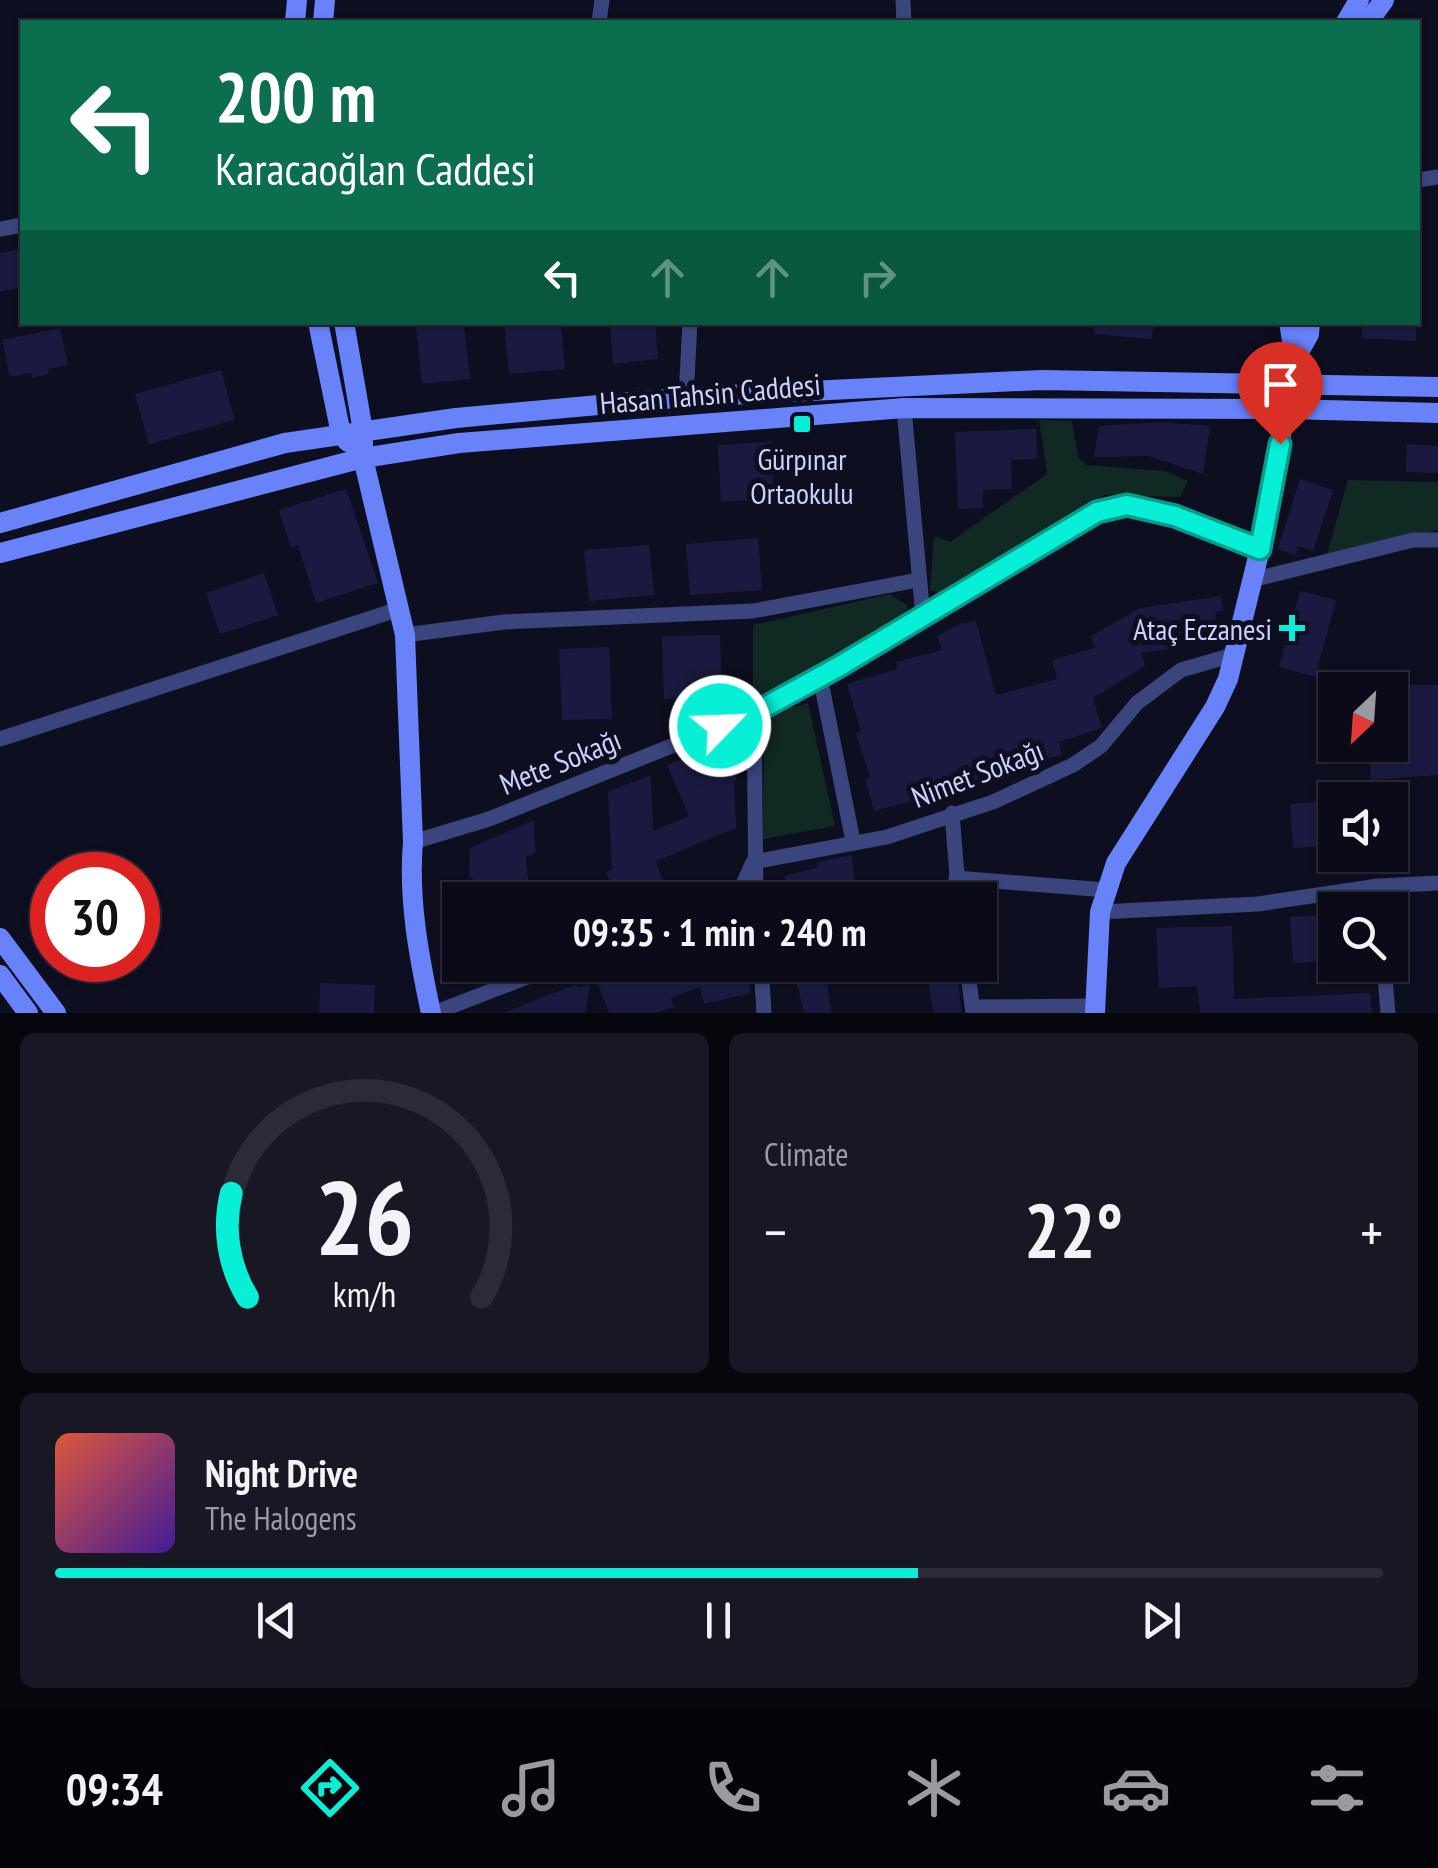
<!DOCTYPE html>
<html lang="en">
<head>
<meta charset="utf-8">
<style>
	body { margin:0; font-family:"PT Sans Narrow",sans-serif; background:#181825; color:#f1f3f6; height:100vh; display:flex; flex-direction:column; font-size:38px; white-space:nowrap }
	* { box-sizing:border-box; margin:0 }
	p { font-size:32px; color:#999aa2 }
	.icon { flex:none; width:55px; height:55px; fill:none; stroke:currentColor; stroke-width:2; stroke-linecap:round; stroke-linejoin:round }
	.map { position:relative; height:1013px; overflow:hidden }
	.sheet { display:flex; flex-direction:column; gap:20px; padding:20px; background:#06060d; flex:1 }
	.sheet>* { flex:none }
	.guide { position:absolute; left:20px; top:20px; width:1400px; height:305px; border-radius:0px; box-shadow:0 2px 8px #0004,0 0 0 2px #2a2b37; background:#0b6e4f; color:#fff; overflow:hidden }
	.needle { width:65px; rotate:205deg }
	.buttons { position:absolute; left:1318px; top:672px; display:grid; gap:20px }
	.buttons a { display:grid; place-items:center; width:90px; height:90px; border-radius:0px; background:#0a0a18; box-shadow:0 2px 8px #0004,0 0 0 2px #2a2b37; font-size:50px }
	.speed { position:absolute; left:30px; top:852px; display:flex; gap:20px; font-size:50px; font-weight:700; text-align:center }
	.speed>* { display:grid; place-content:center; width:130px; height:130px; border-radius:50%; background:#0a0a18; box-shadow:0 2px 8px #0004,0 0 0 2px #2a2b37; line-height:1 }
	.speed .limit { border:15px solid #d22; background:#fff; color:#111 }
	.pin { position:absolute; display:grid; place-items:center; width:85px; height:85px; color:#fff; margin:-102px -42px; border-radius:50% 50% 50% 0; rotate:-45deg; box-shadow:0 0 10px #0007 }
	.pin .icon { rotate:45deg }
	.me { position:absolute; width:110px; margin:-55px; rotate:66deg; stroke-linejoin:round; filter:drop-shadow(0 0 8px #0008) }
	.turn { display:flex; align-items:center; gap:35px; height:210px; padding:0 30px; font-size:45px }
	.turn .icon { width:130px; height:130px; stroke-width:2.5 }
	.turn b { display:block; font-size:70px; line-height:85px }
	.lanes { display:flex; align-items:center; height:95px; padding:0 30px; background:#0003; justify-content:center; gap:50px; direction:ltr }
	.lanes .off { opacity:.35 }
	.big { font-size:75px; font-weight:800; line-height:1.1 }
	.sheet .card { flex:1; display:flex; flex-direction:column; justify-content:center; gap:15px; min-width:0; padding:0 35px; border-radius:15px; background:#181825 }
	.sheet .dial { align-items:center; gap:0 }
	.dial svg { height:260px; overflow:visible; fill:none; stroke:#2a2b37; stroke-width:7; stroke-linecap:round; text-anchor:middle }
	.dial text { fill:#f1f3f6; stroke:none }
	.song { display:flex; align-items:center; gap:30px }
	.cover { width:120px; height:120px; border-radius:15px; background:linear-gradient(135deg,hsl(10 70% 55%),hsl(260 70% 35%)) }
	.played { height:10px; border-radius:5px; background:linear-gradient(90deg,#07f0d7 65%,#2a2b37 65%) }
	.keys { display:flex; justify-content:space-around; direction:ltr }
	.heat { display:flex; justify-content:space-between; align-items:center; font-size:55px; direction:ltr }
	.sheet .tiles { flex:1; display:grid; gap:20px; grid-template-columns:1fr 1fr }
	.card:last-child { grid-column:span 2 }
	.trip { position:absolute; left:442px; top:882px; width:555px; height:100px; border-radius:0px; background:#0a0a18; box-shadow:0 2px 8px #0004,0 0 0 2px #2a2b37; font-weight:800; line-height:100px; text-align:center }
	.menu { display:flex; height:160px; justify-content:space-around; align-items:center; background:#04040a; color:#999aa2 }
	.menu .icon { width:70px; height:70px }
	.menu .selected { color:#07f0d7 }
	.menu b { font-size:45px; color:#f1f3f6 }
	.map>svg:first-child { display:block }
	.green { fill:#112923 }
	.building { fill:#1a1a40 }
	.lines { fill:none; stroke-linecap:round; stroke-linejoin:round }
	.street { stroke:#3a457d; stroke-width:15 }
	.secondary { stroke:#6882fa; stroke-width:20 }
	.route-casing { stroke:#059c8c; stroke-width:25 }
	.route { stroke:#07f0d7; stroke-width:18 }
	.poi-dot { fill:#07f0d7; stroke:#0d0e20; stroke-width:4 }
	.labels { text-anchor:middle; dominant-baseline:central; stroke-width:10; stroke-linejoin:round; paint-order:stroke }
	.street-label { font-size:30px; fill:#cdd2fd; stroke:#0d0e20 }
	.poi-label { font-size:30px; fill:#cdd2fd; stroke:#0d0e20 }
</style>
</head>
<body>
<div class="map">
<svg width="1438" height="1013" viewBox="0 0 1438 1013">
	<rect width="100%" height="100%" fill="#0d0e20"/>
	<path class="green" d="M 1039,420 L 1072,421 L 1078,458 L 1086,465 L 1165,471 L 1188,481 L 1180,497 L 1105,495 L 940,593 L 930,590 L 934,536 L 950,542 L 1047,474 Z
		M 1348,480 L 1438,482 L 1438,530 L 1326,558 Z
		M 890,594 L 908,606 L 906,614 L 817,669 L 753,696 L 753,625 Z
		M 808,703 L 835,826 L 763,839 L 764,716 Z"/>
	<path class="building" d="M 22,249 L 22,287 L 0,292 L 0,253 Z
		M 464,322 L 470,379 L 422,384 L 416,326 Z
		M 504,322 L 561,322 L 565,369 L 509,374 Z
		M 610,322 L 655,322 L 658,359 L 613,364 Z
		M 1094,322 L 1154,322 L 1152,339 L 1094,334 Z
		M 1362,322 L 1417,322 L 1416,341 L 1362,338 Z
		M 60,328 L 68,365 L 48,369 L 49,374 L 32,378 L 31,373 L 10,377 L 2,340 Z
		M 221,370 L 235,420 L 149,444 L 135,394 Z
		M 1160,422 L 1210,426 L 1203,474 L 1149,456 L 1094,457 L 1099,426 Z
		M 1036,429 L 1037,459 L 1011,460 L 1012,489 L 983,490 L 983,508 L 958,509 L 955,432 Z
		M 770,442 L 774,498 L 721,502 L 718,445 Z
		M 1407,444 L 1438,446 L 1438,473 L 1406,472 Z
		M 1300,479 L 1333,490 L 1313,551 L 1298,546 L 1295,555 L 1278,549 Z
		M 346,489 L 378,583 L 316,603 L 298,545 L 291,548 L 279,510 Z
		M 758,538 L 762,590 L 690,595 L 686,544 Z
		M 649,545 L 654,595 L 589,601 L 584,550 Z
		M 264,573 L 278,615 L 220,634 L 206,593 Z
		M 1300,591 L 1336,600 L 1315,677 L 1279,667 Z
		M 1221,596 L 1223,611 L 1215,612 L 1216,619 L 1203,621 L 1203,627 L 1193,628 L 1194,634 L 1185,636 L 1186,642 L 1176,643 L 1176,648 L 1141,653 L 1145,666 L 1093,698 L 1102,728 L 1059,742 L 1062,755 L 1018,766 L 968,786 L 874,811 L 865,779 L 870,777 L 856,733 L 861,732 L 847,684 L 898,669 L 896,662 L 942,650 L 937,636 L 960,624 L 976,621 L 996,695 L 1057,679 L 1052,660 L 1094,648 L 1091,636 L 1140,608 Z
		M 720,635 L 722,697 L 664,699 L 662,636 Z
		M 609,647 L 612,719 L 562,720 L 559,649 Z
		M 1390,685 L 1438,685 L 1438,775 L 1371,780 L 1368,745 L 1390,745 Z
		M 720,742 L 737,780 L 734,782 L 736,828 L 656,861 L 663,881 L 657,884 L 662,900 L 618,900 L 606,872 L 612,869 L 608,792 L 651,775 L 653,831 L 689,816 L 667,765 Z
		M 1335,801 L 1335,845 L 1293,848 L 1290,804 Z
		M 534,820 L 535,853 L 526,857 L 530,900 L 491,900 L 469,875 L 470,848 Z
		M 852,855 L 856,900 L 784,900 L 785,876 L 818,867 L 817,862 Z
		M 1335,914 L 1335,960 L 1293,963 L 1290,917 Z
		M 1232,926 L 1234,999 L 1370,993 L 1372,1013 L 1200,1013 L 1197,986 L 1159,988 L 1156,928 Z
		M 471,965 L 518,965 L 518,967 L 477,982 Z
		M 618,965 L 744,965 L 751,993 L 704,1004 L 700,987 L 671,998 L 674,1007 L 656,1013 L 609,1013 L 597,981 L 609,977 L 606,969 Z
		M 792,965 L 876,965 L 876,971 L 827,983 L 831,1013 L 804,1013 Z
		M 956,967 L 962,1013 L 933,1013 L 927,971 Z
		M 320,983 L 375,985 L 374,1013 L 319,1013 Z
		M 576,984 L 578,988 L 590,984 L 585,1013 L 503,1013 Z"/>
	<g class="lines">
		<path class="street" d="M 903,0 L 904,22
			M 599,22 L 602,0
			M 1418,180 L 1438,177
			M 0,229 L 22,225
			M 686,397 L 690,322
			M 904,408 L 923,617
			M 1252,580 L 1413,540 L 1438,540
			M 405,635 L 504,622 L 753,611 L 918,580
			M 820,677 L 853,841
			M 754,713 L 756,900
			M 0,739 L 399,609
			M 952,813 L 959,900
			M 413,842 L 489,819 L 754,713 L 857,656 L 1097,511 L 1127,505 L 1175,517 L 1260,549
			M 956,878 L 1106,890
			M 1378,886 L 1380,910
			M 727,900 L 742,886 L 753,862 L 887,837 L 993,802 L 1073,765 L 1101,746 L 1137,703 L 1181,670 L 1233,655
			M 1100,912 L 1258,904 L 1378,886 L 1438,883
			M 761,965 L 764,1013
			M 967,965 L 973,1013
			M 1384,965 L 1388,1013
			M 972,1007 L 1096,1006
			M 434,1013 L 558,965"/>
		<path class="secondary" d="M 295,22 L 297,0
			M 323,22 L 325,0
			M 1346,22 L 1359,0
			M 1368,22 L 1384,0
			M 318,322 L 341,434 L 348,442
			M 344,322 L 363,431 L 363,458 L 405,635 L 413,842 C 408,899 419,957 431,1013
			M 1289,322 L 1295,359
			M 0,523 L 285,443 L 456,418 L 686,397 L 1041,380 L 1438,387
			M 0,553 L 363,458 L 459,443 L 904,408 L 1287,409 L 1438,413
			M 0,938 L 56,1013
			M 0,975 L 28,1013
			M 1095,1013 L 1100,912 L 1116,863 L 1215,707 L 1228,679 L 1260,549 L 1295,359 L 1309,334 L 1310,322"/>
	</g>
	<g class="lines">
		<defs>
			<path id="route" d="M 720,726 L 754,713 L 838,667 L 1097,512 L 1127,505 L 1175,516 L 1260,549 L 1280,444"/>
		</defs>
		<use href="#route" class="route-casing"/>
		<use href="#route" class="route"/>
	</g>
	<g class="poi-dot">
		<rect x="792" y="414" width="20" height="20" rx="5"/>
		<path d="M1287 613h10v10h10v10h-10v10h-10v-10h-10v-10h10z"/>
	</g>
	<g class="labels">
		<g class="street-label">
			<text transform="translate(710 393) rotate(-5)">Hasan Tahsin Caddesi</text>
			<text transform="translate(560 761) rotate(-22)">Mete Sokağı</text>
			<text transform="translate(977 773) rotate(-21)">Nimet Sokağı</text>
		</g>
		<g class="poi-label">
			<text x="802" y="458">Gürpınar<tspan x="802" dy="34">Ortaokulu</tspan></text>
			<text x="1272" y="628" text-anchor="end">Ataç Eczanesi</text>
		</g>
	</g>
</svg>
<div class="buttons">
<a><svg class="needle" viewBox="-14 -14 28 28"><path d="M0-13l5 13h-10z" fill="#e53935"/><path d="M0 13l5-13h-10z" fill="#999aa2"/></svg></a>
<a><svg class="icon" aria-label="sound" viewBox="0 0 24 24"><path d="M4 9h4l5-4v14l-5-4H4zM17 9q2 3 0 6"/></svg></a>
<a><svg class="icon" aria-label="search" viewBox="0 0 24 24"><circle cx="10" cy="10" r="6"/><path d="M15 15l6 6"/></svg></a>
</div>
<div class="speed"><div class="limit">30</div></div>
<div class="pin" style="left:1280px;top:444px;background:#d93025"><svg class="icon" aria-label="arrive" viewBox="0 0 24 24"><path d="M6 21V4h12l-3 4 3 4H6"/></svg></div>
<svg class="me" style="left:720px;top:726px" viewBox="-20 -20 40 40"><circle r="17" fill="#07f0d7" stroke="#fff" stroke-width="3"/><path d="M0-11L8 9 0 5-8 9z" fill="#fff"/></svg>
<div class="trip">09:35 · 1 min · 240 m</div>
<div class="guide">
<div class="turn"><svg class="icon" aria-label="left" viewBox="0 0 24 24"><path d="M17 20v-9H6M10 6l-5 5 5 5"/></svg><div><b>200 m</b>Karacaoğlan Caddesi</div></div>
<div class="lanes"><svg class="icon" aria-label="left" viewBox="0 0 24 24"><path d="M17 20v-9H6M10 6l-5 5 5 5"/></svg><svg class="icon off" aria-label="ahead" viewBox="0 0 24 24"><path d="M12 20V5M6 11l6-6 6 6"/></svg><svg class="icon off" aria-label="ahead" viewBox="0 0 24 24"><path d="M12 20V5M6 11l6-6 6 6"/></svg><svg class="icon off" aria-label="right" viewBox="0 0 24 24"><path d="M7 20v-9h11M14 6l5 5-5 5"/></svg></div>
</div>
</div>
<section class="sheet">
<div class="tiles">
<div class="card dial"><svg viewBox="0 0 100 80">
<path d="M14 69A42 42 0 1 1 86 69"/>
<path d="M14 69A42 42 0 0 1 9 37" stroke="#07f0d7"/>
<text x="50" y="56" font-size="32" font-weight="700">26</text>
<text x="50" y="72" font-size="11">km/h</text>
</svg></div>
<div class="card"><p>Climate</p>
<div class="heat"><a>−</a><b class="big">22°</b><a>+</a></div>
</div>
<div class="card">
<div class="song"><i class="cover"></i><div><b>Night Drive</b><p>The Halogens</p></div></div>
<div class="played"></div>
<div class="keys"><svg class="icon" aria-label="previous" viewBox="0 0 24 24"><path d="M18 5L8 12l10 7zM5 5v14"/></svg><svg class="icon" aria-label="pause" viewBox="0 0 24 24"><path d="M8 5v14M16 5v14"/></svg><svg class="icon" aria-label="next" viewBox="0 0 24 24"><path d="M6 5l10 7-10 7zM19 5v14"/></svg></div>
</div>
</div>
</section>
<nav class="menu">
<b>09:34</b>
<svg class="icon selected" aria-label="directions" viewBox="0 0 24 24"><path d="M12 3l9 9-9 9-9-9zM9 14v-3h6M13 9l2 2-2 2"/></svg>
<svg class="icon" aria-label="music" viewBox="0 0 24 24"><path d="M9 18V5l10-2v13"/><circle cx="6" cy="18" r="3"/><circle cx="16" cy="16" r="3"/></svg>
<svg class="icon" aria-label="phone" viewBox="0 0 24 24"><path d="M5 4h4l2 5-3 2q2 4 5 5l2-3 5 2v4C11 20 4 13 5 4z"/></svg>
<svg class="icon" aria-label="climate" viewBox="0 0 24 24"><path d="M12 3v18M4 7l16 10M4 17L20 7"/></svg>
<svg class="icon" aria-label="car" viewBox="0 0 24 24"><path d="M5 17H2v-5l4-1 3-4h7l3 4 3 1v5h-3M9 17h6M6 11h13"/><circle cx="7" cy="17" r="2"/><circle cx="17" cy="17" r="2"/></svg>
<svg class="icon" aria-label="filters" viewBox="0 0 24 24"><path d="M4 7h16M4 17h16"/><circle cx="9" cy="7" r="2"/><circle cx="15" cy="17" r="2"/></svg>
</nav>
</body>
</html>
